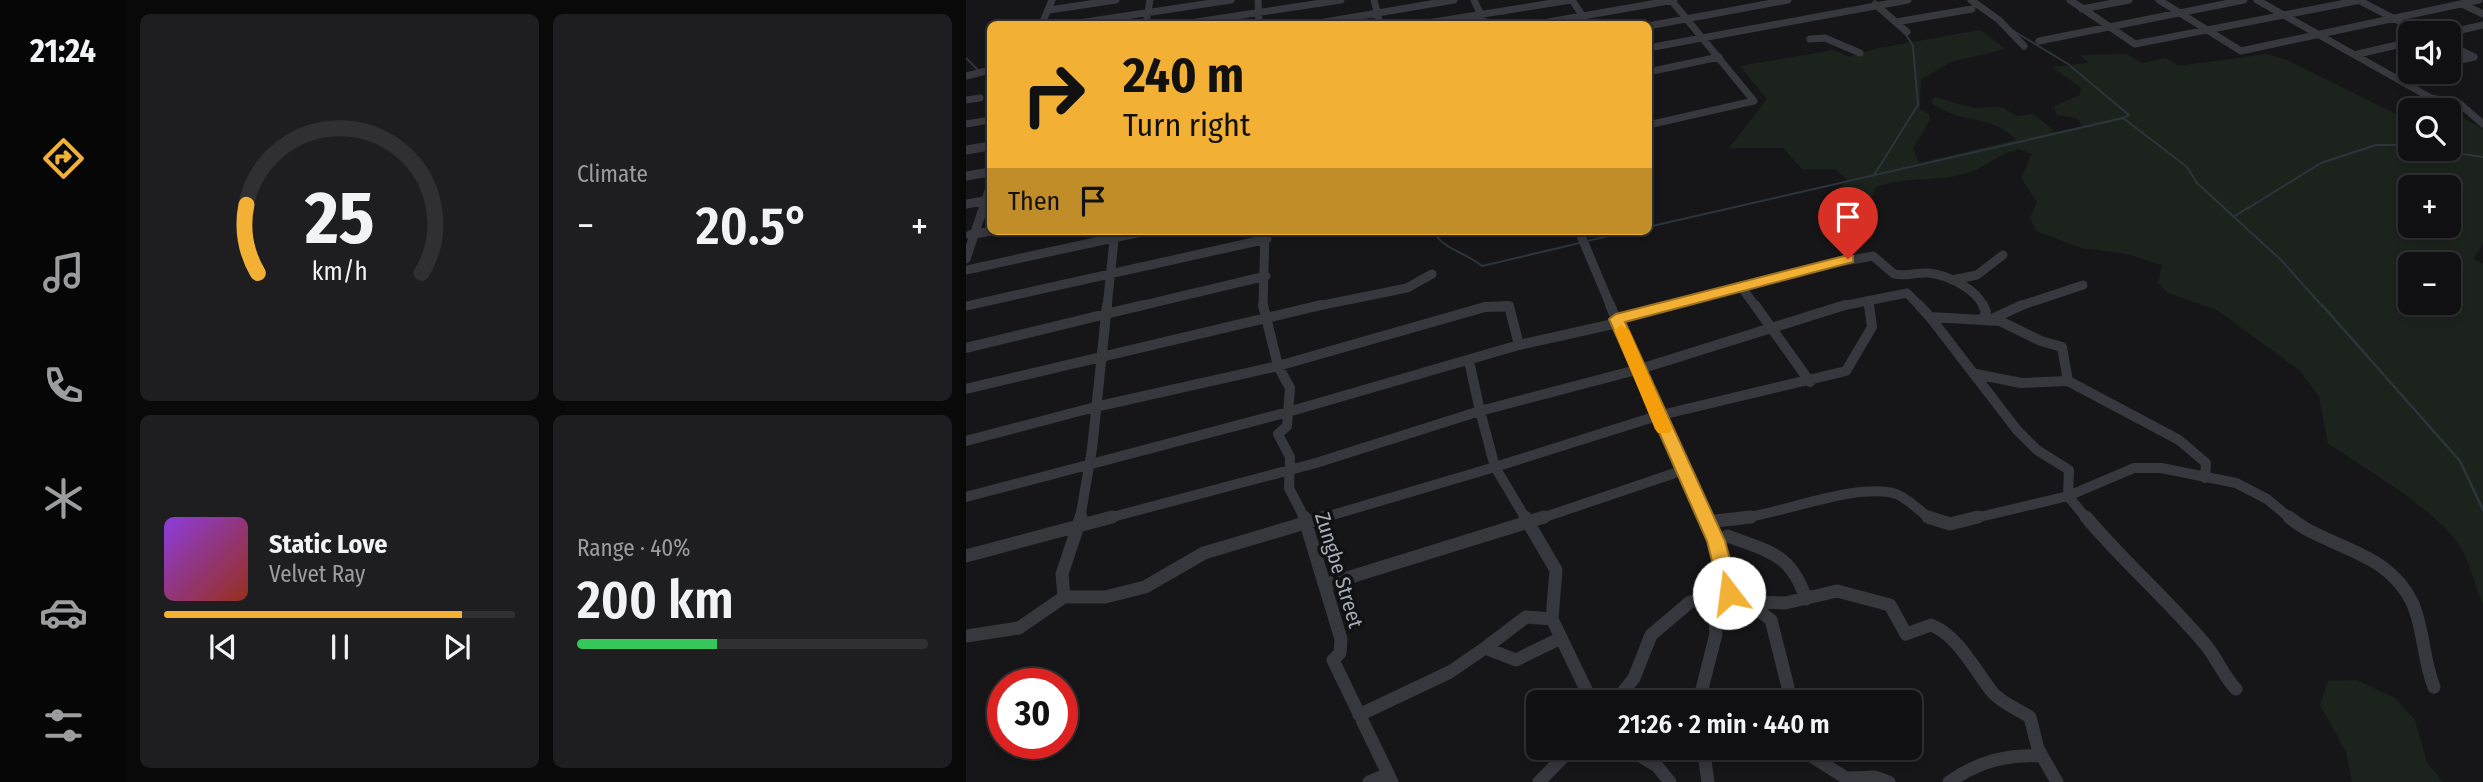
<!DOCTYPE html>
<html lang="en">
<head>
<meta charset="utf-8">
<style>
	body { margin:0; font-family:"Fira Sans Condensed",sans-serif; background:#1e1e20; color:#f1f3f6; height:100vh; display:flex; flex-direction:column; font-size:26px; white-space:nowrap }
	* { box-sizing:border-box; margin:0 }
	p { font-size:23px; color:#9c9d9f }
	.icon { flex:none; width:38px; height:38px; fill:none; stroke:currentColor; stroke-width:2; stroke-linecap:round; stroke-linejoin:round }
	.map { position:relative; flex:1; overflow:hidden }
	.panel { display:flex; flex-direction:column; gap:14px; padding:14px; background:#09090a; width:840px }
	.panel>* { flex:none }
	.guide { position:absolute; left:21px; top:21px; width:665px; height:214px; border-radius:10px; box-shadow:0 4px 10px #0003,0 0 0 2px #303032; background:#f2b134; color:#111; overflow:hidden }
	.tools { position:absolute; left:1432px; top:21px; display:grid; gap:14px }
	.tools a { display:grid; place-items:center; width:63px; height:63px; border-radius:10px; background:#101012; box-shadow:0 4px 10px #0003,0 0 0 2px #303032; font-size:35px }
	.speed { position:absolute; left:21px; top:668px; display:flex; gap:14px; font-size:35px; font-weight:700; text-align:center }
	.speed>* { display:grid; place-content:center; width:91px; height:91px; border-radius:50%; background:#101012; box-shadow:0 4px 10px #0003,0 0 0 2px #303032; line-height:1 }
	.speed .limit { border:10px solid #d22; background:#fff; color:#111 }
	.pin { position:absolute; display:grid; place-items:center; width:60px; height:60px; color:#fff; margin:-72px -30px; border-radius:50% 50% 50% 0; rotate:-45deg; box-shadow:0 0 7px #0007 }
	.pin .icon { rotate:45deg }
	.me { position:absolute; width:77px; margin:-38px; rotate:345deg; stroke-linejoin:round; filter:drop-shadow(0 0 5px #0008) }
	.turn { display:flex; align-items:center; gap:24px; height:147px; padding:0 21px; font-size:32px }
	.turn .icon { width:91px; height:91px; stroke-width:2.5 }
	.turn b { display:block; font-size:49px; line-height:60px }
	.then { display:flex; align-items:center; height:66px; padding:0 21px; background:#0003; gap:14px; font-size:26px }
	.big { font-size:52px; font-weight:600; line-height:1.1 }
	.panel .tile { flex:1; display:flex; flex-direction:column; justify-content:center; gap:10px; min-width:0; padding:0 24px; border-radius:10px; background:#1e1e20 }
	.panel .dial { align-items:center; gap:0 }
	.dial svg { height:182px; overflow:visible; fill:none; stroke:#303032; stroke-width:7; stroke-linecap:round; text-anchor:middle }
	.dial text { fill:#f1f3f6; stroke:none }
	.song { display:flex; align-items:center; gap:21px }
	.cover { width:84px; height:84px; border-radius:10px; background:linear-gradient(135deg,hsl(270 70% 55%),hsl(10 70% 35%)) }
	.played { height:7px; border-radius:4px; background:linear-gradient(90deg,#f2b134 85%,#303032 85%) }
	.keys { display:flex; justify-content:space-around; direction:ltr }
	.heat { display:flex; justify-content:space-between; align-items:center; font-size:38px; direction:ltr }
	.charge { height:10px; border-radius:5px; background:linear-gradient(90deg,#34c759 40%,#303032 0) }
	.panel .tiles { flex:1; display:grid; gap:14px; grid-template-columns:repeat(2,1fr) }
	.trip { position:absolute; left:560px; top:690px; width:396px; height:70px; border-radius:10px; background:#101012; box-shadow:0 4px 10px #0003,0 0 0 2px #303032; font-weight:600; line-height:70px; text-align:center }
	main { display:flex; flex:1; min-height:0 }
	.dock { display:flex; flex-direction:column; width:126px; justify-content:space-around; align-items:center; background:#060607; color:#9c9d9f }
	.dock .icon { width:49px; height:49px }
	.dock .active { color:#f2b134 }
	.dock b { font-size:32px; color:#f1f3f6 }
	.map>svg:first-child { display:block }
	.green { fill:#1c231d; fill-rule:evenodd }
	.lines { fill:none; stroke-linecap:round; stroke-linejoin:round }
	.stream-far1 { stroke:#2c353c; stroke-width:2 }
	.stream { stroke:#2c353c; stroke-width:2.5 }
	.minor-far3 { stroke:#37383d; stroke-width:7 }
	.minor-far2 { stroke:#37383d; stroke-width:9 }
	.minor-far1 { stroke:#37383d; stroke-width:10 }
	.minor { stroke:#37383d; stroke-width:13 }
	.route { fill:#f2b134; stroke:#9d7322; stroke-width:2 }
	.slow { fill:#f59e0b }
	.labels { text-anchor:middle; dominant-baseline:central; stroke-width:7; stroke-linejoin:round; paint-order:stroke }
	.street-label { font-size:21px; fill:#a8adb8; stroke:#111113 }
</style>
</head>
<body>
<main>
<nav class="dock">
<b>21:24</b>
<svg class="icon active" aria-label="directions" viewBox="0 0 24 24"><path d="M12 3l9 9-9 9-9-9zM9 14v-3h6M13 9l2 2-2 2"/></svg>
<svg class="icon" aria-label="music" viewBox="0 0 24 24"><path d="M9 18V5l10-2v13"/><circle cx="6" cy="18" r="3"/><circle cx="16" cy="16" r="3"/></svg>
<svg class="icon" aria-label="phone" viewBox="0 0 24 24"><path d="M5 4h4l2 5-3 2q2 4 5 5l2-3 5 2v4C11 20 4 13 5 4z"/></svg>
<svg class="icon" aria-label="climate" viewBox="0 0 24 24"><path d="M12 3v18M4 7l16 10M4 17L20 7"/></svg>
<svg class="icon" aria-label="car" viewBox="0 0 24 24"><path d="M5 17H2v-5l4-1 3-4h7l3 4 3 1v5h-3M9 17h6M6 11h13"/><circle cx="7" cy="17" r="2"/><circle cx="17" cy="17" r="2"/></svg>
<svg class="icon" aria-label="filters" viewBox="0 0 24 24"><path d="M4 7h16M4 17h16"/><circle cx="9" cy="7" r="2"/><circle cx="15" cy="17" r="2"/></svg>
</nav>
<section class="panel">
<div class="tiles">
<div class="tile dial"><svg viewBox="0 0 100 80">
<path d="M14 69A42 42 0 1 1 86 69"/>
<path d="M14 69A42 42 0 0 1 9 39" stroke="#f2b134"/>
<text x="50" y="56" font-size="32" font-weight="700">25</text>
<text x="50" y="72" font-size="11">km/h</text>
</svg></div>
<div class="tile"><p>Climate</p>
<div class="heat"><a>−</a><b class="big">20.5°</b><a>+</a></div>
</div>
<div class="tile">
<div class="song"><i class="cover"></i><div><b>Static Love</b><p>Velvet Ray</p></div></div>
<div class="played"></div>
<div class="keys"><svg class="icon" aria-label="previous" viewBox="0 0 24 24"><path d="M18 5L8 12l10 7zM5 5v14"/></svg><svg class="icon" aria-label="pause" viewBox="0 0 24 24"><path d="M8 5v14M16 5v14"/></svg><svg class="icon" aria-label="next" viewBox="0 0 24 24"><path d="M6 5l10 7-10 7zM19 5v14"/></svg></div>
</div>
<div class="tile"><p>Range · 40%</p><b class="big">200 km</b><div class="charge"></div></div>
</div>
</section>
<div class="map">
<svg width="1517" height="782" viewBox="0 0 1517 782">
	<rect width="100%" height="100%" fill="#161618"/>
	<path class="green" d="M 1014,30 L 1040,49 L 984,62 L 955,80 L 954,109 L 963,114 L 964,120 L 947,148 L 953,163 L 1050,140 C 1026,113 994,125 966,103 L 968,97 L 1008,108 L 1036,107 L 1051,116 L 1068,114 L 1089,132 L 1117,127 L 1111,118 L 1091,115 L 1088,106 L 1114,95 L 1115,88 L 1086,67 L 1122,63 L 1114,55 L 1161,54 L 1176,63 L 1199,58 L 1212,66 L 1301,54 L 1321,60 L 1444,121 L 1444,149 L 1482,149 L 1482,121 L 1496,117 L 1517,129 L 1517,243 L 1508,258 L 1517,264 L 1517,604 C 1509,587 1505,565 1495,548 C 1477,514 1396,466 1362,444 L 1353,396 L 1333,370 L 1251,310 L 1202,293 L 1192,283 L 1196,265 L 1161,254 L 1115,248 L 1070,231 L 1064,218 L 1071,202 L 1055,178 L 1066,154 L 1053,149 C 1033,154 1025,163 1009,170 C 978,184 941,175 910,187 L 904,203 L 895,206 L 875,195 L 872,188 L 881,180 L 869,169 L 836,169 L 817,148 L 763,148 L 801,99 L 774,66 L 867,50 L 883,57 L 912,48 ZM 1444,187 L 1482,187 L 1482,226 L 1444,226 ZM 1444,264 L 1482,264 L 1482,303 L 1444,303 Z
		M 1391,680 L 1429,698 L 1449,720 L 1461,762 L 1477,782 L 1386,782 L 1380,752 L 1354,705 L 1362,681 Z"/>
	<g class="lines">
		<path class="stream-far1" d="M 1046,30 L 1102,64 L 1163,115 L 1157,118
			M 0,58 L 12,70
			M 1461,149 L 1517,157
			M 908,175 L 952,105 L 947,46 L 939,33
			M 1269,216 L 1355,163 L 1410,145 L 1444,145
			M 682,227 L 1157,118 L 1221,167 L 1231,183 L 1315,260 L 1357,307
			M 324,231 L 334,235 L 349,231
			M 467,231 C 478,250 499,252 516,266 L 614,243
			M 621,241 L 664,231"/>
		<path class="stream" d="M 1356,305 L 1494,461 L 1517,510"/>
		<path class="minor-far3" d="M 292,0 L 293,24
			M 408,0 L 414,24
			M 508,0 L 519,24
			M 606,0 L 622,24
			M 1005,0 L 1033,20 L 1058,46
			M 1104,0 L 1169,44 L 1395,0
			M 1193,0 L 1275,51 L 1513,0
			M 1291,0 L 1465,98 L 1494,104 L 1517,124
			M 1392,0 L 1456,33
			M 909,4 L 941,32
			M 1496,4 L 1517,14
			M 1116,9 L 1163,0
			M 83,10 L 150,0
			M 930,22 L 1006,9
			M 76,24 L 86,0
			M 106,24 L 265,0
			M 180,24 L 184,0
			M 217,24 L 375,0
			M 347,24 L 488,0
			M 455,24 L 605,0
			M 571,24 L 708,0
			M 682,26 L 822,0
			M 1482,33 L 1517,25
			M 844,39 L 859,38 L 894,53
			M 1073,41 L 1278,0
			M 1482,44 L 1508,57
			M 682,48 L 942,0
			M 1392,54 L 1444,42
			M 1482,63 L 1508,57
			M 682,72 L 753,57
			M 0,76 L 24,70
			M 1430,77 L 1450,72
			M 0,100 L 14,98
			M 0,124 L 24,120
			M 682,125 L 788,101 L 705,0"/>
		<path class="minor-far2" d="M 0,150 L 24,146
			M 0,176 L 24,172
			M 0,204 L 24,200
			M 613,231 L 645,307
			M 4,235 L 25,231
			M 0,259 L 24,188
			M 0,270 L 180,231
			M 986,280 L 1011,275 L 1037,255
			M 776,288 L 790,307
			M 902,301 L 903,307
			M 0,306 L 301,239
			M 141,307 L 149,231
			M 170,307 L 300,276
			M 297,307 L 299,231
			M 347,307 L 441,288 L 466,274
			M 518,307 L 543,307
			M 695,307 L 857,265 L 907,256 L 928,274 C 940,277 950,272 962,273 C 983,275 1010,289 1018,307
			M 871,307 L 941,293 L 955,307
			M 1051,307 L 1117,285"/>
		<path class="minor-far1" d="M 297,305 L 312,366 L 324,388 L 321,426 L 312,434 L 324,457 L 323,488 L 339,519
			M 644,305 L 650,319
			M 789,305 L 844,382
			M 953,305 L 964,317 L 1034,321 L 1075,341 L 1096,347 L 1102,381 L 1213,440 L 1240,463 L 1239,478
			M 964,317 L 1051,430 L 1071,450 L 1103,470 L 1102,496 L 1121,519
			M 1017,319 L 1020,312 L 1017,305
			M 1024,320 L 1056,305
			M 652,323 L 740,519
			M 0,348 L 177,305
			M 503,361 L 514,411 L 674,369 L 879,305
			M 1010,374 L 1055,383 L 1102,381
			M 0,389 L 355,305
			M 0,441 L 129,407 L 312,366 L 519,307 L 543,306 L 553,345 L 652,323 L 650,319 L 702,305
			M 0,497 L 322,412 L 553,345
			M 114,519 L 126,449 L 141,305
			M 139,519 L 350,463 L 514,411 L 529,467 L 691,416 L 880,371 L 906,327 L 903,305
			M 353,519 L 529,467 L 560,519
			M 573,519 L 718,470
			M 771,519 C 815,514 890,482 930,494 C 944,499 953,512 966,519
			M 1005,519 L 1102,496 L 1168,468 L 1195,468 L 1270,483 L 1301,499 L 1325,519"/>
		<path class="minor" d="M 338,517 L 375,639 L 374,653 L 367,660 L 426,782
			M 559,517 L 590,570 L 586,619 L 626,702
			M 962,517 L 984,524 L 1012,517
			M 1120,517 C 1158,562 1202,600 1239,644 C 1251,658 1257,676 1270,689
			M 1323,517 C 1361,549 1420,549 1446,602 C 1458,628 1457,660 1468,687
			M 740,522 L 785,517
			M 750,541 L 762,536 C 803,552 825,553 840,599
			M 0,556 L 146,517
			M 365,583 L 578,517
			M 98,597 L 139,597 L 179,587 L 238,553 L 359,517
			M 782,602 L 805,620 L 822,687 L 819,702
			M 0,636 L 53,628 L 98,597 L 96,574 L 115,517
			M 519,648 L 560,617 L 586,619
			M 649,702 L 668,678 L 685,635 L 724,602 L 763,592 L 782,602 L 819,603 L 871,591 L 924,605 L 940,634 L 965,625 C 993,636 1009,671 1027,693 C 1036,703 1053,710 1064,717 L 1072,749 L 1091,782
			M 739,702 L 736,689 L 750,634 L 748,608 L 763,592 L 750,541 L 739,517
			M 393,715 L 484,672 L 519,648 L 550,660 L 595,638
			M 659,747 L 691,766 L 704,782
			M 737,747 L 742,782
			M 831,747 L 880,778 L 909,777 L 923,782
			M 403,782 L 422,774
			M 573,782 L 607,747
			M 983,782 C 1012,762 1040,754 1075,756"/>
	</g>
	<path class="route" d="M 882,255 L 887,256 L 887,262 L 659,322 L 759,541 L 773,593 L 770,599 L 763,601 L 757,599 L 754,593 L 741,541 L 643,319 L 650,314 Z"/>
	<path class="slow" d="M 655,325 L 663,330 L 706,429 L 703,433 L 692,433 L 689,429 L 648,330 Z"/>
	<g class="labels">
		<g class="street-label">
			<text transform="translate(373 570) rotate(73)">Zungbe Street</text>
		</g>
	</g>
</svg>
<div class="tools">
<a><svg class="icon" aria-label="sound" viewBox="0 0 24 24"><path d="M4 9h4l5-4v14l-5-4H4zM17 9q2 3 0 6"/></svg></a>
<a><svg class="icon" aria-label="search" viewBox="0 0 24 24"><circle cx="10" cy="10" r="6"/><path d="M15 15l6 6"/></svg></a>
<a>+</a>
<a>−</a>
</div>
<div class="speed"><div class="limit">30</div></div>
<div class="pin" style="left:882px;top:259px;background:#d93025"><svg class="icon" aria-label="arrive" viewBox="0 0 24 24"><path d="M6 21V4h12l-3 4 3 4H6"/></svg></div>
<svg class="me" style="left:763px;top:593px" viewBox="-20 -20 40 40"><circle r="19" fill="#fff"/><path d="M0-13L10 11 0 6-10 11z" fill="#f2b134"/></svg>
<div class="trip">21:26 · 2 min · 440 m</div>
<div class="guide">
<div class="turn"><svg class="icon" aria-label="right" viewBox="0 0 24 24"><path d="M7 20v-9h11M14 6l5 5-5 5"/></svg><div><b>240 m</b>Turn right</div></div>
<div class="then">Then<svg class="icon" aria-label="arrive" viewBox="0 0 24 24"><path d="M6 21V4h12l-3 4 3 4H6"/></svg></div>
</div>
</div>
</main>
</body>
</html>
